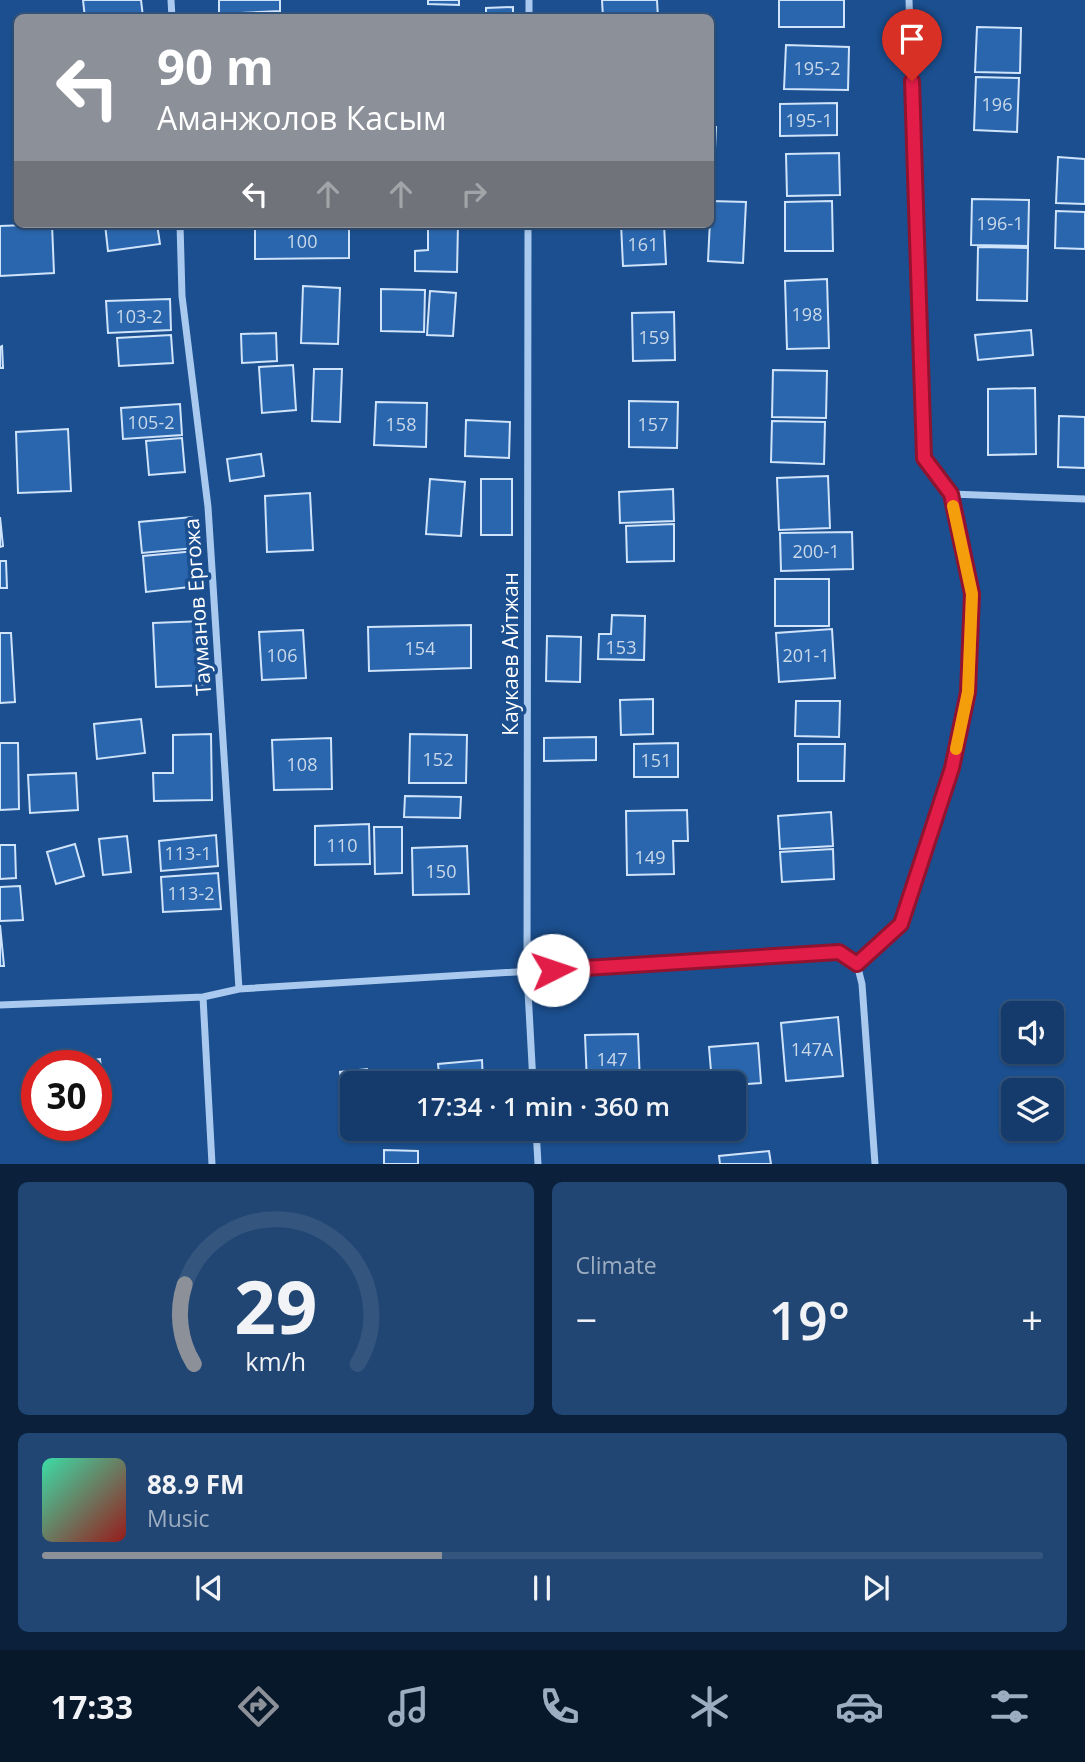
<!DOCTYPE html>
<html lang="en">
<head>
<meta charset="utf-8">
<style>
	body { margin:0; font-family:"Open Sans",sans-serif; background:#214673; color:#f1f3f6; height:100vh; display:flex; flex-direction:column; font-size:26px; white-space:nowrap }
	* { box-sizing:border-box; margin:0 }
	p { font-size:23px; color:#9dadc1 }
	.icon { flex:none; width:38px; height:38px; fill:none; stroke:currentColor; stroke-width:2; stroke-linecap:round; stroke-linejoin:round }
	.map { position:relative; height:1164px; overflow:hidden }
	.panel { display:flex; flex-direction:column; gap:18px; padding:18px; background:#0b203b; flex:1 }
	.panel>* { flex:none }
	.guide { position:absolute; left:14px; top:14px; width:700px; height:214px; border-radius:10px; box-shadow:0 2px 5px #0004,0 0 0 2px #33557e; background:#8c9099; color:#fff; overflow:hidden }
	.controls { position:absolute; left:1001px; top:1001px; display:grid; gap:14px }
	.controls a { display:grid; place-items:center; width:63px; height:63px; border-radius:10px; background:#143b6b; box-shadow:0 2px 5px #0004,0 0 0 2px #33557e; font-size:35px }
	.speed { position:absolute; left:21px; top:1050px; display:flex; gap:14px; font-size:35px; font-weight:700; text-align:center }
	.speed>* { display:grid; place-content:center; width:91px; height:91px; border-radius:50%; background:#143b6b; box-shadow:0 2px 5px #0004,0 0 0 2px #33557e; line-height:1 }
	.speed .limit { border:10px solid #d22; background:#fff; color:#111 }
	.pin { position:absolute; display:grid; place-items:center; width:60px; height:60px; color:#fff; margin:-72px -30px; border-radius:50% 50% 50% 0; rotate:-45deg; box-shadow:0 0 7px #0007 }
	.pin .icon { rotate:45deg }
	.me { position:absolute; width:77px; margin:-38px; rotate:86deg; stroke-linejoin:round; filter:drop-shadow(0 0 5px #0008) }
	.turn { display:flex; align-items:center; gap:24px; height:147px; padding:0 28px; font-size:32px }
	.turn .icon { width:91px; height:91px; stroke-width:2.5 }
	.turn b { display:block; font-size:49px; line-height:60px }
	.lanes { display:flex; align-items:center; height:66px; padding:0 28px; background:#0003; justify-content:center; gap:35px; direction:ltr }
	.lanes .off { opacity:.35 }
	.big { font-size:52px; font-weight:600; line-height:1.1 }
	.panel .card { flex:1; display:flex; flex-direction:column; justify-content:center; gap:10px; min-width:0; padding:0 24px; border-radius:10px; background:#214673 }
	.panel .dial { align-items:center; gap:0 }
	.dial svg { height:182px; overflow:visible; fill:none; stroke:#33557e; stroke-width:7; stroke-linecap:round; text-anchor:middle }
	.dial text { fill:#f1f3f6; stroke:none }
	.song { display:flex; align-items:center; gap:21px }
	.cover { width:84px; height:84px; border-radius:10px; background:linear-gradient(135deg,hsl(160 70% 55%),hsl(0 70% 35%)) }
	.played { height:7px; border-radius:4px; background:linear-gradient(90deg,#8c9099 40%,#33557e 40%) }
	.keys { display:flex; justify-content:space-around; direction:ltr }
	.heat { display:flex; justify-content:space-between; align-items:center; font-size:38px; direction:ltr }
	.panel .tiles { flex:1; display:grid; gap:18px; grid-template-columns:1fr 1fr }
	.card:last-child { grid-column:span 2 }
	.trip { position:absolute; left:340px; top:1071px; width:406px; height:70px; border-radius:10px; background:#143b6b; box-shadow:0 2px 5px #0004,0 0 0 2px #33557e; font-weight:600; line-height:70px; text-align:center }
	.menu { display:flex; height:112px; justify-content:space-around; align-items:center; background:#08182b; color:#9dadc1 }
	.menu .icon { width:49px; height:49px }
	.menu .current { color:#8c9099 }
	.menu b { font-size:32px; color:#f1f3f6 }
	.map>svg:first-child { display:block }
	.building { fill:#2a66ad; stroke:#cfe3fa; stroke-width:2 }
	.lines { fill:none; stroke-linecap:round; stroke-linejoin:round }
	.minor { stroke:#a9c9ee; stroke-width:7 }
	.route-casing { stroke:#92132f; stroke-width:18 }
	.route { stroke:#e11d48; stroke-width:12 }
	.slow { stroke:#f59e0b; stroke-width:12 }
	.labels { text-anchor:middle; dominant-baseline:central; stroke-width:7; stroke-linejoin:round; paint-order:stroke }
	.number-label { font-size:18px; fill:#cad9ea }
	.street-label { font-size:21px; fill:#fff; stroke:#1b4f8f }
</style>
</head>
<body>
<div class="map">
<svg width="1085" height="1164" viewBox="0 0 1085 1164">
	<rect width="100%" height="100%" fill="#1b4f8f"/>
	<path class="building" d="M 83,0 L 141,0 L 143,17 L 85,18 Z
		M 219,0 L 280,0 L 280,11 L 219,14 Z
		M 428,0 L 459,0 L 459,5 L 428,4 Z
		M 602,0 L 657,0 L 658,18 L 603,18 Z
		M 779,0 L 844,0 L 844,27 L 779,27 Z
		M 513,7 L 513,18 L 486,18 L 486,8 Z
		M 977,27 L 1021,28 L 1020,73 L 975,72 Z
		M 786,45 L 849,47 L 848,90 L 784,89 Z
		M 976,77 L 1019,78 L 1017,132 L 974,130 Z
		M 837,103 L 837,135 L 780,136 L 780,104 Z
		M 710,127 L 716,127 L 714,171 L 710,170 Z
		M 839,153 L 840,195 L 787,196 L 786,154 Z
		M 1058,157 L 1085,159 L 1085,204 L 1056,203 Z
		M 972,199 L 1029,200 L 1028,246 L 971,245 Z
		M 711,201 L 746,202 L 743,263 L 708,261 Z
		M 832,201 L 833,251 L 785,251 L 785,202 Z
		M 1056,211 L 1085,212 L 1085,249 L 1055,248 Z
		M 52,224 L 54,273 L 0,276 L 0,226 Z
		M 105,224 L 157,224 L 160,244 L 108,251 Z
		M 255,224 L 349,224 L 349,258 L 255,259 Z
		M 428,224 L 458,224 L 457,272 L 415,271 L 415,251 L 428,250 Z
		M 621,224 L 664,224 L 666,264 L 623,266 Z
		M 978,247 L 1028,248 L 1027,301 L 977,300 Z
		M 827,279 L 829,348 L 787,349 L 785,281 Z
		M 303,286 L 340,288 L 338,344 L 301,343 Z
		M 381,289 L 425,290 L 424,332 L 381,331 Z
		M 430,291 L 456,293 L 453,336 L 427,335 Z
		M 170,299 L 171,330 L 108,333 L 106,301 Z
		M 674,312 L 675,360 L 633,361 L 632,313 Z
		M 1031,330 L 1033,355 L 978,360 L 975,335 Z
		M 276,333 L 277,361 L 242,363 L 241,334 Z
		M 171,335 L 173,363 L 119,366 L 117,338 Z
		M 2,346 L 3,368 L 0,368 L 0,347 Z
		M 293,365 L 296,410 L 262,413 L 259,367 Z
		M 314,369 L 342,369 L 340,422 L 312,421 Z
		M 773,370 L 827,371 L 826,418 L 772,417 Z
		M 1035,388 L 1036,454 L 988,455 L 988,389 Z
		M 629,401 L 678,402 L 677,448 L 629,447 Z
		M 376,402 L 427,403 L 426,447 L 374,445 Z
		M 180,404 L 182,435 L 123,439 L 121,408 Z
		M 1059,416 L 1085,417 L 1085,468 L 1058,467 Z
		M 466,420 L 510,422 L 509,458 L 465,456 Z
		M 772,421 L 825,422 L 824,464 L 771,462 Z
		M 68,429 L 71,491 L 18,493 L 16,432 Z
		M 182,438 L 185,472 L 149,475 L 146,441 Z
		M 261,454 L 264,476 L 230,481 L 227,459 Z
		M 828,476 L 830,528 L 779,530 L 777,478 Z
		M 430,479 L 465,482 L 461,536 L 426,534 Z
		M 481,479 L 512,479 L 512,535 L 481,535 Z
		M 673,489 L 674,521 L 620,523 L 619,492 Z
		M 310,493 L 313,550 L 267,552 L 265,496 Z
		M 0,517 L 3,546 L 0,547 Z
		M 192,517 L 195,548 L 142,553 L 139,522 Z
		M 674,524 L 674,561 L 627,562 L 626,526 Z
		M 852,532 L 853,569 L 781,571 L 780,533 Z
		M 195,551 L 198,586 L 146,592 L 143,556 Z
		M 0,561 L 6,561 L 7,588 L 0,588 Z
		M 775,579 L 829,579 L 829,626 L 775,626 Z
		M 612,615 L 645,616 L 644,660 L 598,659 L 599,634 L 611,634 Z
		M 204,621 L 207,685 L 156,687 L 153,623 Z
		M 471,625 L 471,668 L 369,671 L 368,627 Z
		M 832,629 L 835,678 L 779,682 L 776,633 Z
		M 303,630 L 306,678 L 262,680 L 259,632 Z
		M 0,633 L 11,633 L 15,702 L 0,703 Z
		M 547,636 L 581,637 L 580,682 L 546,681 Z
		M 653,699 L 653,734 L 621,735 L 620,700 Z
		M 796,701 L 840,701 L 839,737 L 795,736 Z
		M 141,719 L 145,753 L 97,759 L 94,724 Z
		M 211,734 L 212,800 L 154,801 L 153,773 L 173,773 L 173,735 Z
		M 410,734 L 467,735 L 466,783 L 409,783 Z
		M 596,737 L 596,760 L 544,761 L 544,738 Z
		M 331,738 L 332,789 L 274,790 L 272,740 Z
		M 0,743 L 18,743 L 19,809 L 0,810 Z
		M 678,743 L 678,777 L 634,777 L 634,744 Z
		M 798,744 L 845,744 L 844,781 L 798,781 Z
		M 76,773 L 78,810 L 30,813 L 28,775 Z
		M 405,796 L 461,797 L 460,818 L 404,817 Z
		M 687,810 L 688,841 L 673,841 L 674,874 L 627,875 L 626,811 Z
		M 831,812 L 833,846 L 780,849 L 778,816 Z
		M 369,824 L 370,864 L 315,865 L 315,826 Z
		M 374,827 L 402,827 L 402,873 L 375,874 Z
		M 216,835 L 218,866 L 161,871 L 159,841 Z
		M 127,836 L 131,872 L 103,875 L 99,839 Z
		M 75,844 L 84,876 L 56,884 L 47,852 Z
		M 0,845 L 15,845 L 16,878 L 0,879 Z
		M 467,846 L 469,894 L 413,895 L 412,848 Z
		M 833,849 L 834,879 L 782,882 L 780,852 Z
		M 218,873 L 221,909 L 163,912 L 161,877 Z
		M 20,886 L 23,920 L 0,921 L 0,887 Z
		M 0,925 L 4,966 L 0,966 Z
		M 838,1017 L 843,1076 L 786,1081 L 781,1023 Z
		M 638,1034 L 640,1083 L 587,1083 L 585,1035 Z
		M 758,1043 L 761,1083 L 733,1085 L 733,1083 L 712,1083 L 709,1047 Z
		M 100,1059 L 104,1096 L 96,1097 L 96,1066 L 44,1066 Z
		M 482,1060 L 483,1083 L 440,1083 L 438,1064 Z
		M 367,1069 L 369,1083 L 352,1083 L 352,1127 L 347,1128 L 340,1072 Z
		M 384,1150 L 418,1151 L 418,1164 L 384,1164 Z
		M 769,1151 L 771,1164 L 720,1164 L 719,1156 Z"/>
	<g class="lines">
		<path class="minor" d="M 171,0 L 172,18
			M 529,18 L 529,0
			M 180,224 L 182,296 L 208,507 L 239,989
			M 528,224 L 527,972 L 533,1083
			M 951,494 L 1085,499
			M 203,997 L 212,1164
			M 0,1005 L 203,997 L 239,989 L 839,952 L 857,964
			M 536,1129 L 538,1164
			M 875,1164 L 862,984 L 857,964 L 901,924 L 952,768 L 968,692 L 972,594 L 951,494 L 924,458 L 909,0"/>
	</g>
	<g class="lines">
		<defs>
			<path id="route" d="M 553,970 L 839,952 L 857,964 L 901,924 L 952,768 L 968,692 L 972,594 L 951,494 L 924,458 L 912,81"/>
		</defs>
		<use href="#route" class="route-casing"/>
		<use href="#route" class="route"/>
		<path class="slow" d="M 953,506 L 972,594 L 968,692 L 956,749"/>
	</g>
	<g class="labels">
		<g class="number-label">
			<text x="817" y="68">195-2</text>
			<text x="997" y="104">196</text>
			<text x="809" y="120">195-1</text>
			<text x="1000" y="223">196-1</text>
			<text x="302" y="241">100</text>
			<text x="643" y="244">161</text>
			<text x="807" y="314">198</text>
			<text x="139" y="316">103-2</text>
			<text x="654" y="337">159</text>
			<text x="151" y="422">105-2</text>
			<text x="401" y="424">158</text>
			<text x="653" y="424">157</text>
			<text x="816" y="551">200-1</text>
			<text x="621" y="647">153</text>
			<text x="420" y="648">154</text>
			<text x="282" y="655">106</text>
			<text x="806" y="655">201-1</text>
			<text x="438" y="759">152</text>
			<text x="656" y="760">151</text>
			<text x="302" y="764">108</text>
			<text x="342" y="845">110</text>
			<text x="188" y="853">113-1</text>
			<text x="650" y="857">149</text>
			<text x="441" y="871">150</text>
			<text x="191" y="893">113-2</text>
			<text x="812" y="1049">147А</text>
			<text x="612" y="1059">147</text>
		</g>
		<g class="street-label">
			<text transform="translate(197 607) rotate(-94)">Тауманов Ергожа</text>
			<text transform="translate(510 654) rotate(-90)">Каукаев Айтжан</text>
		</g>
	</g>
</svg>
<div class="controls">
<a><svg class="icon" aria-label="sound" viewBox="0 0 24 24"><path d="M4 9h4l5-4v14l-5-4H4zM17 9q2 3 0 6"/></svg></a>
<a><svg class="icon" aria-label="layers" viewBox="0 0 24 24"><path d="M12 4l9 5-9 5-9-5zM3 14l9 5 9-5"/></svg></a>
</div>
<div class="speed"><div class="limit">30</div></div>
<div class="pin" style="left:912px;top:81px;background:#d93025"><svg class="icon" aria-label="arrive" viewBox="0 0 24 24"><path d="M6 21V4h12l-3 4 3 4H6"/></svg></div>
<svg class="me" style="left:553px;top:970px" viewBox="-20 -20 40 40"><circle r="19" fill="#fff"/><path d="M0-13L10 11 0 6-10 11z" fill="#e11d48"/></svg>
<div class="trip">17:34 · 1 min · 360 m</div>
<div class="guide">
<div class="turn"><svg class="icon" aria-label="left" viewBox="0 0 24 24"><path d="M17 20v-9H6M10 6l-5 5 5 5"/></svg><div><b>90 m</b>Аманжолов Касым</div></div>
<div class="lanes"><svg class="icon" aria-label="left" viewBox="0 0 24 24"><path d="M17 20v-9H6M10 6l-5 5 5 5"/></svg><svg class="icon off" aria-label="ahead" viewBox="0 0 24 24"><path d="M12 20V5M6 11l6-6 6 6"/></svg><svg class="icon off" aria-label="ahead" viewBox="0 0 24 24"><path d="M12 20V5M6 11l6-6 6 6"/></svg><svg class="icon off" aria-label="right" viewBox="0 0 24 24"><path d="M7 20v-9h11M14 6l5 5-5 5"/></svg></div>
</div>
</div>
<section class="panel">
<div class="tiles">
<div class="card dial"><svg viewBox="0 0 100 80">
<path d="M14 69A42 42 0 1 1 86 69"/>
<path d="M14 69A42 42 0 0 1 10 34" stroke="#8c9099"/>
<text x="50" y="56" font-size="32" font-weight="700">29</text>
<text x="50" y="72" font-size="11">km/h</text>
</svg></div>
<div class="card"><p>Climate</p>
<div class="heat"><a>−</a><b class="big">19°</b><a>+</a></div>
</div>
<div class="card">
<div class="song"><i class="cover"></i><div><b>88.9 FM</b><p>Music</p></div></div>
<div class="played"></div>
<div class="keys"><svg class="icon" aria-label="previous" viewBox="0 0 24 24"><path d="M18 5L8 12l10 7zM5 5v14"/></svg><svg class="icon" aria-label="pause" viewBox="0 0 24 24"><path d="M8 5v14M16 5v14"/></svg><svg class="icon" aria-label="next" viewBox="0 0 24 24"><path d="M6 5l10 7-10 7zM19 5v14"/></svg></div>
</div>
</div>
</section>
<nav class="menu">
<b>17:33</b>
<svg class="icon current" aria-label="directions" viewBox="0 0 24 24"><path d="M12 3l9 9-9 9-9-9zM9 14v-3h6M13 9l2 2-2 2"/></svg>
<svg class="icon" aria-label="music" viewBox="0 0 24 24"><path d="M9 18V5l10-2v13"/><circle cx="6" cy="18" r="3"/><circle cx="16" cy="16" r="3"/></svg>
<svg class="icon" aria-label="phone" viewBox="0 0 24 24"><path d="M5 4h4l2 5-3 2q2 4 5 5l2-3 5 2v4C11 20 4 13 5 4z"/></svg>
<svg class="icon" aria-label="climate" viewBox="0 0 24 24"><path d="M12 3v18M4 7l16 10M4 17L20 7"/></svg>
<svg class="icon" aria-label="car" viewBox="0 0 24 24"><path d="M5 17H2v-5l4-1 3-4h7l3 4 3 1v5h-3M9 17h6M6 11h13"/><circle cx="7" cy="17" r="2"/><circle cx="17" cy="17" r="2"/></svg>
<svg class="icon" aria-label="filters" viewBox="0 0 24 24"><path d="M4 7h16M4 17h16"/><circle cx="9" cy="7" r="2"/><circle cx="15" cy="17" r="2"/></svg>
</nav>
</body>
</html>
